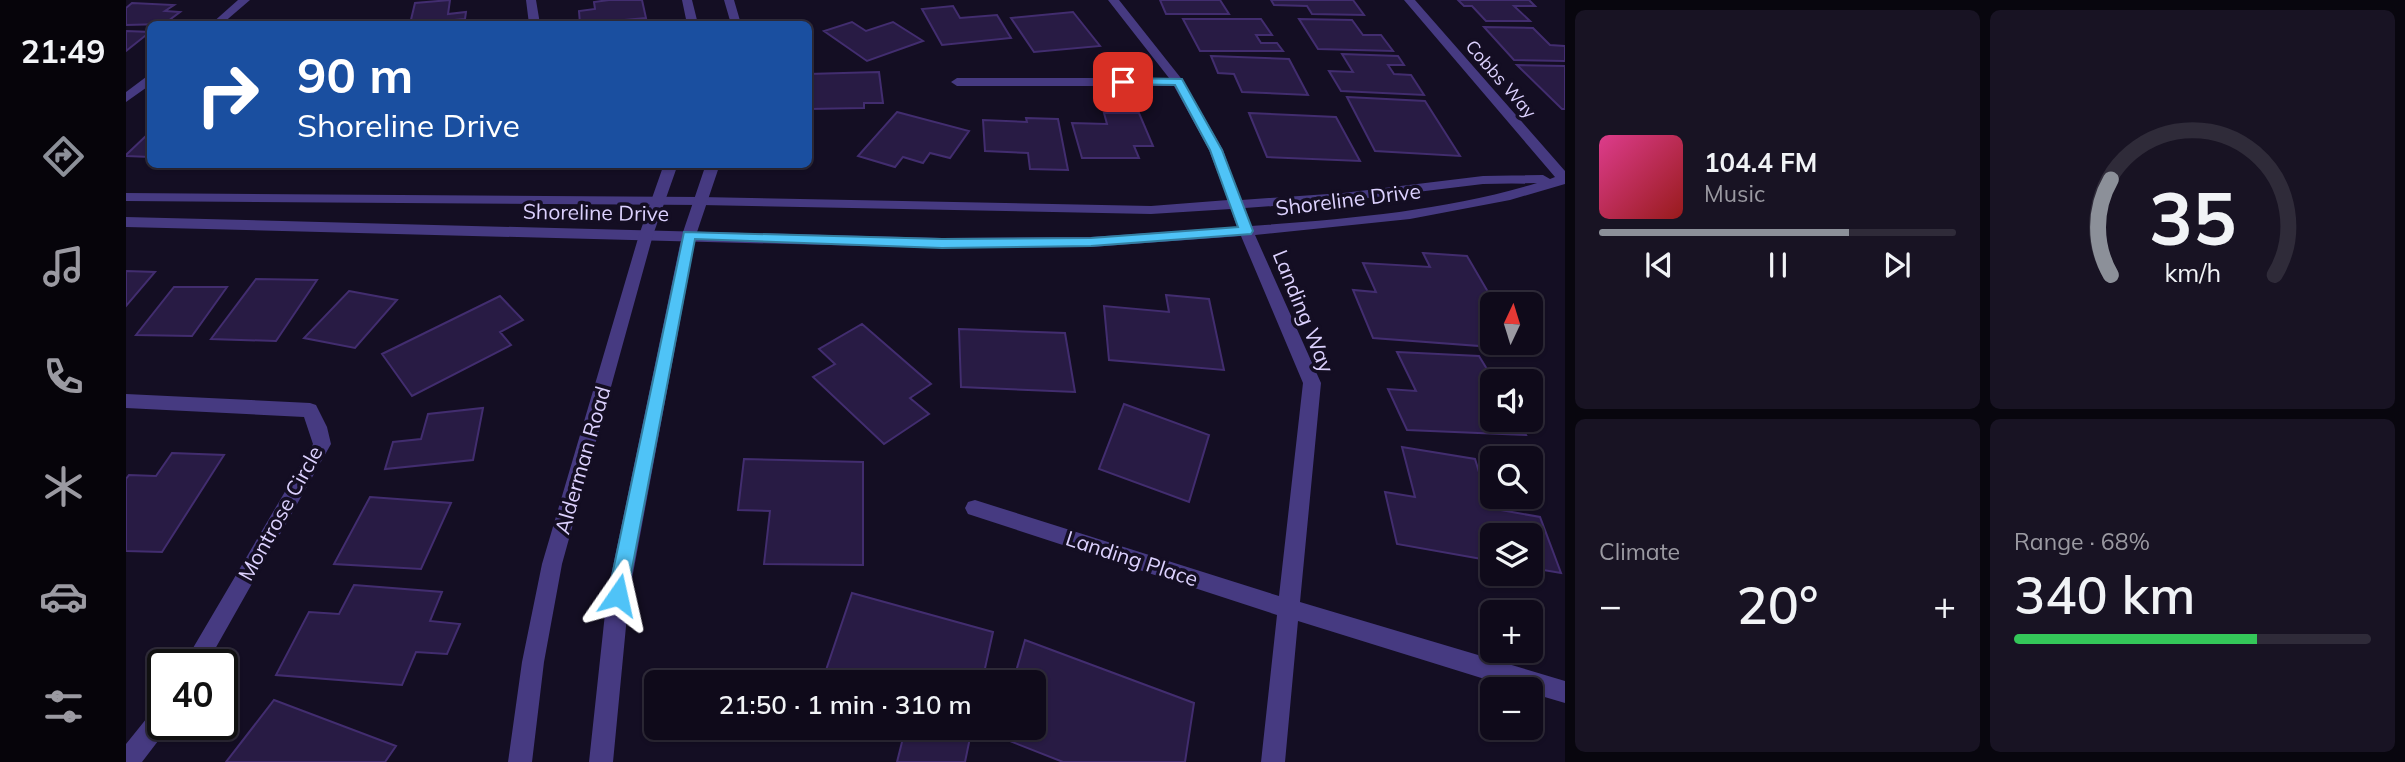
<!DOCTYPE html>
<html lang="en">
<head>
<meta charset="utf-8">
<style>
	body { margin:0; font-family:Mulish,sans-serif; background:#181323; color:#f1f3f6; height:100vh; display:flex; flex-direction:column; font-size:26px; white-space:nowrap }
	* { box-sizing:border-box; margin:0 }
	p { font-size:23px; color:#9b9aa2 }
	.icon { flex:none; width:38px; height:38px; fill:none; stroke:currentColor; stroke-width:2; stroke-linecap:round; stroke-linejoin:round }
	.map { position:relative; flex:1; overflow:hidden }
	.details { display:flex; flex-direction:column; gap:10px; padding:10px; background:#08060e; width:840px }
	.details>* { flex:none }
	.guide { position:absolute; left:21px; top:21px; width:665px; height:147px; border-radius:10px; box-shadow:0 2px 5px #0004,0 0 0 2px #2f2b39; background:#1a4fa0; color:#fff; overflow:hidden }
	.needle { width:46px; rotate:4deg }
	.buttons { position:absolute; left:1354px; top:292px; display:grid; gap:14px }
	.buttons a { display:grid; place-items:center; width:63px; height:63px; border-radius:10px; background:#0f0a1a; box-shadow:0 2px 5px #0004,0 0 0 2px #2f2b39; font-size:35px }
	.speed { position:absolute; left:21px; top:649px; display:flex; gap:14px; font-size:35px; font-weight:700; text-align:center }
	.speed>* { display:grid; place-content:center; width:91px; height:91px; border-radius:50%; background:#0f0a1a; box-shadow:0 2px 5px #0004,0 0 0 2px #2f2b39; line-height:1 }
	.speed .limit { border:4px solid #111; border-radius:10px; background:#fff; color:#111 }
	.pin { position:absolute; display:grid; place-items:center; width:60px; height:60px; color:#fff; margin:-30px; border-radius:14px; box-shadow:0 4px 10px #0006 }
	.me { position:absolute; width:77px; margin:-38px; rotate:11deg; stroke-linejoin:round; filter:drop-shadow(0 0 5px #0008) }
	.turn { display:flex; align-items:center; gap:24px; height:147px; padding:0 35px; font-size:32px }
	.turn .icon { width:91px; height:91px; stroke-width:2.5 }
	.turn b { display:block; font-size:49px; line-height:60px }
	.big { font-size:52px; font-weight:600; line-height:1.1 }
	.details .tile { flex:1; display:flex; flex-direction:column; justify-content:center; gap:10px; min-width:0; padding:0 24px; border-radius:10px; background:#181323 }
	.details .dial { align-items:center; gap:0 }
	.dial svg { height:182px; overflow:visible; fill:none; stroke:#2f2b39; stroke-width:7; stroke-linecap:round; text-anchor:middle }
	.dial text { fill:#f1f3f6; stroke:none }
	.song { display:flex; align-items:center; gap:21px }
	.cover { width:84px; height:84px; border-radius:10px; background:linear-gradient(135deg,hsl(330 70% 55%),hsl(0 70% 35%)) }
	.played { height:7px; border-radius:4px; background:linear-gradient(90deg,#8c9099 70%,#2f2b39 70%) }
	.keys { display:flex; justify-content:space-around; direction:ltr }
	.heat { display:flex; justify-content:space-between; align-items:center; font-size:38px; direction:ltr }
	.charge { height:10px; border-radius:5px; background:linear-gradient(90deg,#34c759 68%,#2f2b39 0) }
	.details .tiles { flex:1; display:grid; gap:10px; grid-template-columns:repeat(2,1fr) }
	.trip { position:absolute; left:518px; top:670px; width:402px; height:70px; border-radius:10px; background:#0f0a1a; box-shadow:0 2px 5px #0004,0 0 0 2px #2f2b39; font-weight:600; line-height:70px; text-align:center }
	main { display:flex; flex:1; min-height:0 }
	.menu { display:flex; flex-direction:column; width:126px; justify-content:space-around; align-items:center; background:#06040a; color:#9b9aa2 }
	.menu .icon { width:49px; height:49px }
	.menu .on { color:#8c9099 }
	.menu b { font-size:32px; color:#f1f3f6 }
	.map>svg:first-child { display:block }
	.building { fill:#281b44; stroke:#422d6f; stroke-width:2 }
	.lines { fill:none; stroke-linecap:round; stroke-linejoin:round }
	.minor { fill:#463a81; fill-rule:evenodd }
	.tertiary { fill:#463a81; fill-rule:evenodd }
	.route { fill:#4fc3f7; stroke:#337fa1; stroke-width:2 }
	.labels { text-anchor:middle; dominant-baseline:central; stroke-width:7; stroke-linejoin:round; paint-order:stroke }
	.far-street-label { font-size:18px; fill:#dcd1fe; stroke:#140e23 }
	.street-label { font-size:21px; fill:#dcd1fe; stroke:#140e23 }
</style>
</head>
<body>
<main>
<nav class="menu">
<b>21:49</b>
<svg class="icon on" aria-label="directions" viewBox="0 0 24 24"><path d="M12 3l9 9-9 9-9-9zM9 14v-3h6M13 9l2 2-2 2"/></svg>
<svg class="icon" aria-label="music" viewBox="0 0 24 24"><path d="M9 18V5l10-2v13"/><circle cx="6" cy="18" r="3"/><circle cx="16" cy="16" r="3"/></svg>
<svg class="icon" aria-label="phone" viewBox="0 0 24 24"><path d="M5 4h4l2 5-3 2q2 4 5 5l2-3 5 2v4C11 20 4 13 5 4z"/></svg>
<svg class="icon" aria-label="climate" viewBox="0 0 24 24"><path d="M12 3v18M4 7l16 10M4 17L20 7"/></svg>
<svg class="icon" aria-label="car" viewBox="0 0 24 24"><path d="M5 17H2v-5l4-1 3-4h7l3 4 3 1v5h-3M9 17h6M6 11h13"/><circle cx="7" cy="17" r="2"/><circle cx="17" cy="17" r="2"/></svg>
<svg class="icon" aria-label="filters" viewBox="0 0 24 24"><path d="M4 7h16M4 17h16"/><circle cx="9" cy="7" r="2"/><circle cx="15" cy="17" r="2"/></svg>
</nav>
<div class="map">
<svg width="1439" height="762" viewBox="0 0 1439 762">
	<rect width="100%" height="100%" fill="#140e23"/>
	<path class="building" d="M 324,0 L 322,14 L 340,12 L 339,19 L 284,24 L 289,3 Z
		M 483,0 L 516,0 L 520,18 L 454,24 L 453,11 L 469,9 L 468,2 Z
		M 1034,0 L 1094,0 L 1103,14 L 1040,14 Z
		M 1145,0 L 1227,0 L 1238,15 L 1186,14 L 1181,6 L 1148,5 Z
		M 1332,0 L 1403,0 L 1409,6 L 1388,6 L 1404,21 L 1360,21 L 1346,6 L 1338,6 Z
		M 6,3 L 48,5 L 39,11 L 54,12 L 38,24 L 0,25 L 0,8 Z
		M 827,6 L 834,18 L 871,15 L 885,38 L 816,45 L 796,9 Z
		M 947,12 L 974,46 L 908,52 L 885,18 Z
		M 1057,19 L 1135,19 L 1146,35 L 1130,35 L 1135,43 L 1151,43 L 1157,51 L 1074,51 Z
		M 1173,19 L 1226,20 L 1237,35 L 1255,35 L 1267,51 L 1192,49 Z
		M 726,22 L 740,31 L 767,22 L 797,41 L 741,61 L 698,31 Z
		M 1358,27 L 1407,28 L 1424,45 L 1439,46 L 1439,61 L 1388,60 Z
		M 0,31 L 24,32 L 0,51 Z
		M 1216,54 L 1272,56 L 1278,65 L 1262,65 L 1268,74 L 1285,75 L 1298,95 L 1215,91 L 1203,71 L 1227,72 Z
		M 1085,56 L 1163,59 L 1182,95 L 1116,92 L 1108,74 L 1092,73 Z
		M 1391,65 L 1439,66 L 1439,109 L 1436,109 Z
		M 753,72 L 757,103 L 738,103 L 738,108 L 682,109 L 682,74 Z
		M 1221,97 L 1299,101 L 1334,156 L 1249,151 Z
		M 771,112 L 843,131 L 824,158 L 804,153 L 797,163 L 777,157 L 769,167 L 732,156 Z
		M 978,113 L 1013,113 L 1027,146 L 1008,146 L 1013,158 L 956,158 L 946,123 L 981,124 Z
		M 1123,113 L 1210,117 L 1234,161 L 1141,157 Z
		M 900,118 L 932,119 L 942,170 L 904,169 L 902,153 L 859,151 L 857,120 L 901,122 Z
		M 24,132 L 24,157 L 0,156 L 0,155 Z
		M 1297,253 L 1341,256 L 1369,304 L 1367,343 L 1391,343 L 1394,349 L 1247,338 L 1227,290 L 1250,292 L 1237,263 L 1304,267 Z
		M 0,271 L 29,272 L 0,306 Z
		M 130,279 L 191,280 L 150,341 L 85,339 Z
		M 48,287 L 101,287 L 66,336 L 10,335 Z
		M 223,291 L 271,300 L 229,348 L 178,338 Z
		M 1040,295 L 1083,299 L 1098,370 L 983,360 L 978,306 L 1043,312 Z
		M 374,296 L 397,320 L 374,332 L 385,345 L 286,396 L 256,354 Z
		M 736,324 L 805,384 L 784,398 L 803,414 L 758,444 L 687,377 L 709,364 L 693,349 Z
		M 833,329 L 939,333 L 949,392 L 835,387 Z
		M 1271,352 L 1353,356 L 1364,374 L 1393,375 L 1396,382 L 1367,382 L 1367,420 L 1392,420 L 1400,435 L 1281,430 L 1262,389 L 1290,391 Z
		M 1405,396 L 1417,416 L 1405,415 Z
		M 998,404 L 1083,435 L 1063,502 L 973,469 Z
		M 357,408 L 347,460 L 259,469 L 267,442 L 295,439 L 302,414 Z
		M 1276,447 L 1349,459 L 1364,508 L 1414,517 L 1435,573 L 1405,568 L 1405,536 L 1367,536 L 1367,561 L 1271,544 L 1259,492 L 1289,497 Z
		M 46,453 L 98,455 L 36,552 L 0,551 L 0,479 L 3,475 L 30,476 Z
		M 618,459 L 737,462 L 737,565 L 638,564 L 644,511 L 612,510 Z
		M 244,497 L 325,503 L 295,569 L 208,564 Z
		M 228,585 L 316,592 L 304,621 L 334,624 L 321,654 L 290,652 L 276,685 L 150,675 L 183,612 L 213,614 Z
		M 726,593 L 867,632 L 856,682 L 696,682 Z
		M 899,640 L 1068,703 L 1059,762 L 937,762 L 871,736 L 874,728 L 908,728 L 908,682 L 887,682 Z
		M 148,700 L 270,746 L 259,762 L 100,762 Z
		M 758,728 L 846,728 L 839,762 L 771,762 L 778,734 Z"/>
	<g class="lines">
		<path class="minor" d="M 112,0 L 124,0 L 96,24 L 85,24 Z
			M 400,0 L 410,0 L 414,24 L 403,24 Z
			M 982,0 L 993,0 L 1058,82 L 1097,150 L 1115,200 L 1217,193 L 1357,176 L 1417,175 L 1424,179 L 1429,177 L 1278,0 L 1289,0 L 1439,171 L 1439,184 L 1384,200 L 1284,219 L 1129,235 L 1195,383 L 1174,602 L 1439,681 L 1439,703 L 1405,693 L 1405,690 L 1394,690 L 1172,621 L 1159,762 L 1135,762 L 1151,615 L 842,514 L 839,508 L 842,502 L 849,500 L 1153,596 L 1177,383 L 1115,236 L 965,247 L 816,248 L 0,227 L 0,217 L 816,238 L 965,237 L 1111,227 L 1105,209 L 1025,214 L 575,205 L 0,201 L 0,193 L 575,197 L 1025,206 L 1102,200 L 1083,150 L 1048,86 L 831,86 L 825,82 L 831,78 L 1043,78 ZM 1411,183 C 1319,211 1221,219 1125,226 L 1119,208 L 1217,201 L 1357,184 Z
			M 20,77 L 24,77 L 24,85 L 0,102 L 0,92 Z
			M 0,394 L 184,403 L 190,405 L 201,427 L 205,444 L 80,665 L 57,665 L 187,444 L 178,417 L 0,408 Z
			M 37,704 L 37,724 L 45,724 L 16,762 L 0,762 L 0,744 L 29,708 Z"/>
		<path class="tertiary" d="M 556,0 L 566,0 L 572,24 L 561,24 Z
			M 598,0 L 608,0 L 615,24 L 605,24 Z
			M 538,164 L 552,164 L 527,235 L 436,564 L 418,662 L 406,762 L 382,762 L 396,662 L 416,564 L 513,235 Z
			M 580,164 L 594,164 L 570,235 L 503,595 L 487,762 L 463,762 L 481,595 L 556,235 Z"/>
	</g>
	<path class="route" d="M 997,78 L 1056,79 L 1096,150 L 1127,231 L 1125,234 L 965,246 L 816,248 L 569,239 L 501,595 L 498,601 L 492,603 L 485,601 L 482,595 L 558,232 L 816,239 L 965,238 L 1112,227 L 1084,150 L 1049,85 L 993,84 L 991,82 Z"/>
	<g class="labels">
		<g class="far-street-label">
			<text transform="translate(1375 79) rotate(49)">Cobbs Way</text>
		</g>
		<g class="street-label">
			<text transform="translate(1222 199) rotate(-7)">Shoreline Drive</text>
			<text transform="translate(470 212) rotate(1)">Shoreline Drive</text>
			<text transform="translate(1178 311) rotate(68)">Landing Way</text>
			<text transform="translate(456 460) rotate(-74)">Alderman Road</text>
			<text transform="translate(154 513) rotate(-61)">Montrose Circle</text>
			<text transform="translate(1006 558) rotate(18)">Landing Place</text>
		</g>
	</g>
</svg>
<div class="buttons">
<a><svg class="needle" viewBox="-14 -14 28 28"><path d="M0-13l5 13h-10z" fill="#e53935"/><path d="M0 13l5-13h-10z" fill="#9b9aa2"/></svg></a>
<a><svg class="icon" aria-label="sound" viewBox="0 0 24 24"><path d="M4 9h4l5-4v14l-5-4H4zM17 9q2 3 0 6"/></svg></a>
<a><svg class="icon" aria-label="search" viewBox="0 0 24 24"><circle cx="10" cy="10" r="6"/><path d="M15 15l6 6"/></svg></a>
<a><svg class="icon" aria-label="layers" viewBox="0 0 24 24"><path d="M12 4l9 5-9 5-9-5zM3 14l9 5 9-5"/></svg></a>
<a>+</a>
<a>−</a>
</div>
<div class="speed"><div class="limit">40</div></div>
<div class="pin" style="left:997px;top:82px;background:#d93025"><svg class="icon" aria-label="arrive" viewBox="0 0 24 24"><path d="M6 21V4h12l-3 4 3 4H6"/></svg></div>
<svg class="me" style="left:492px;top:595px" viewBox="-20 -20 40 40"><path d="M0-17L14 15 0 8-14 15z" fill="#4fc3f7" stroke="#fff" stroke-width="4"/></svg>
<div class="trip">21:50 · 1 min · 310 m</div>
<div class="guide">
<div class="turn"><svg class="icon" aria-label="right" viewBox="0 0 24 24"><path d="M7 20v-9h11M14 6l5 5-5 5"/></svg><div><b>90 m</b>Shoreline Drive</div></div>
</div>
</div>
<section class="details">
<div class="tiles">
<div class="tile">
<div class="song"><i class="cover"></i><div><b>104.4 FM</b><p>Music</p></div></div>
<div class="played"></div>
<div class="keys"><svg class="icon" aria-label="previous" viewBox="0 0 24 24"><path d="M18 5L8 12l10 7zM5 5v14"/></svg><svg class="icon" aria-label="pause" viewBox="0 0 24 24"><path d="M8 5v14M16 5v14"/></svg><svg class="icon" aria-label="next" viewBox="0 0 24 24"><path d="M6 5l10 7-10 7zM19 5v14"/></svg></div>
</div>
<div class="tile dial"><svg viewBox="0 0 100 80">
<path d="M14 69A42 42 0 1 1 86 69"/>
<path d="M14 69A42 42 0 0 1 14 27" stroke="#8c9099"/>
<text x="50" y="56" font-size="32" font-weight="700">35</text>
<text x="50" y="72" font-size="11">km/h</text>
</svg></div>
<div class="tile"><p>Climate</p>
<div class="heat"><a>−</a><b class="big">20°</b><a>+</a></div>
</div>
<div class="tile"><p>Range · 68%</p><b class="big">340 km</b><div class="charge"></div></div>
</div>
</section>
</main>
</body>
</html>
